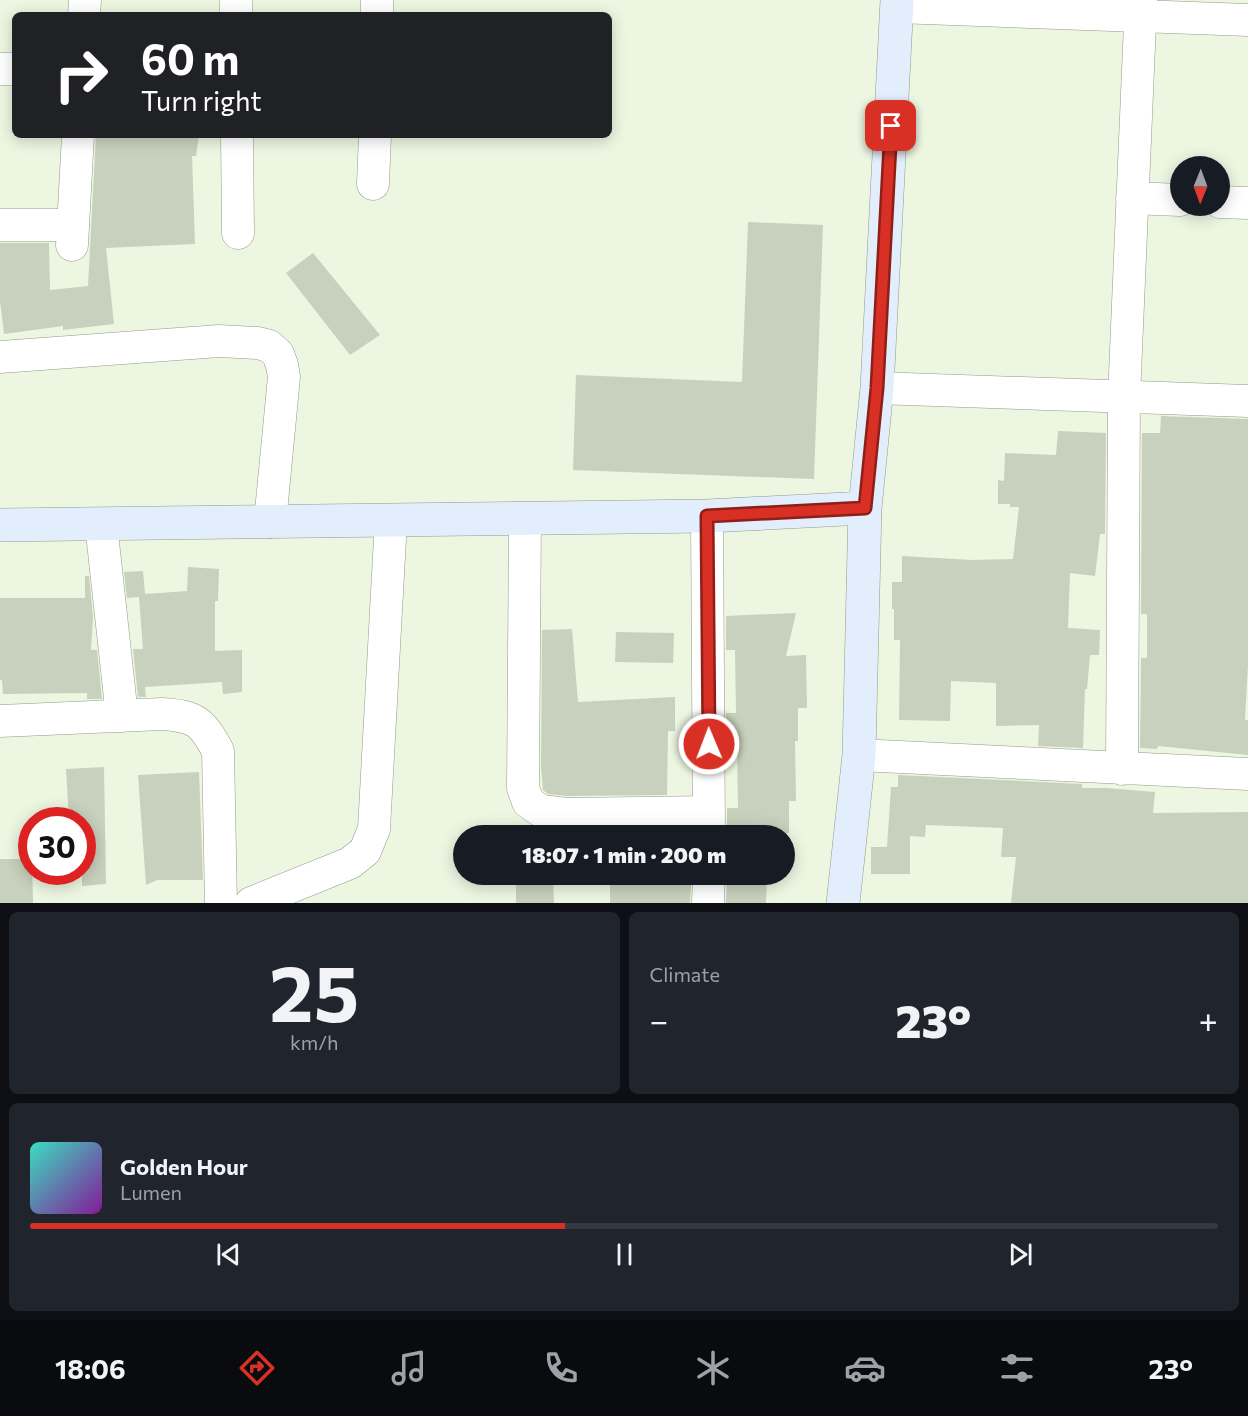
<!DOCTYPE html>
<html lang="en">
<head>
<meta charset="utf-8">
<style>
	body { margin:0; font-family:Commissioner,sans-serif; background:#20242c; color:#f1f3f6; height:100vh; display:flex; flex-direction:column; font-size:22px; white-space:nowrap }
	* { box-sizing:border-box; margin:0 }
	p { font-size:20px; color:#9ea1a6 }
	.icon { flex:none; width:33px; height:33px; fill:none; stroke:currentColor; stroke-width:2; stroke-linecap:round; stroke-linejoin:round }
	.map { position:relative; height:903px; overflow:hidden }
	.sheet { display:flex; flex-direction:column; gap:9px; padding:9px; background:#0d0f14; flex:1 }
	.sheet>* { flex:none }
	.guide { position:absolute; left:12px; top:12px; width:600px; height:126px; border-radius:9px; box-shadow:0 3px 15px #0003; background:#202124; color:#fff; overflow:hidden }
	.needle { width:39px; rotate:181deg }
	.tools { position:absolute; left:1170px; top:156px; display:grid; gap:12px }
	.tools a { display:grid; place-items:center; width:60px; height:60px; border-radius:50%; background:#171b24; box-shadow:0 3px 15px #0003; font-size:30px }
	.speed { position:absolute; left:18px; top:807px; display:flex; gap:12px; font-size:30px; font-weight:700; text-align:center }
	.speed>* { display:grid; place-content:center; width:78px; height:78px; border-radius:50%; background:#171b24; box-shadow:0 3px 15px #0003; line-height:1 }
	.speed .limit { border:9px solid #d22; background:#fff; color:#111 }
	.pin { position:absolute; display:grid; place-items:center; width:51px; height:51px; color:#fff; margin:-26px; border-radius:12px; box-shadow:0 3px 9px #0006 }
	.me { position:absolute; width:66px; margin:-33px; rotate:359deg; stroke-linejoin:round; filter:drop-shadow(0 0 4px #0008) }
	.turn { display:flex; align-items:center; gap:21px; height:126px; padding:0 30px; font-size:27px }
	.turn .icon { width:78px; height:78px; stroke-width:2.5 }
	.turn b { display:block; font-size:42px; line-height:51px }
	.big { font-size:45px; font-weight:800; line-height:1.1 }
	.sheet .card { flex:1; display:flex; flex-direction:column; justify-content:center; gap:9px; min-width:0; padding:0 21px; border-radius:9px; background:#20242c }
	.sheet .dial { align-items:center; gap:0 }
	.dial b { font-size:78px; line-height:1 }
	.song { display:flex; align-items:center; gap:18px }
	.cover { width:72px; height:72px; border-radius:9px; background:linear-gradient(135deg,hsl(170 70% 55%),hsl(290 70% 35%)) }
	.played { height:6px; border-radius:3px; background:linear-gradient(90deg,#d93025 45%,#363941 45%) }
	.keys { display:flex; justify-content:space-around; direction:ltr }
	.heat { display:flex; justify-content:space-between; align-items:center; font-size:33px; direction:ltr }
	.sheet .tiles { flex:1; display:grid; gap:9px; grid-template-columns:1fr 1fr }
	.card:last-child { grid-column:span 2 }
	.trip { position:absolute; left:453px; top:825px; width:342px; height:60px; border-radius:30px; background:#171b24; box-shadow:0 3px 15px #0003; font-weight:800; line-height:60px; text-align:center }
	.tabs { display:flex; height:96px; justify-content:space-around; align-items:center; background:#090b0e; color:#9ea1a6 }
	.tabs .icon { width:42px; height:42px }
	.tabs .active { color:#d93025 }
	.tabs b { font-size:27px; color:#f1f3f6 }
	.map>svg:first-child { display:block }
	.building { fill:#c8d1bd }
	.lines { fill:none; stroke-linecap:round; stroke-linejoin:round }
	.street-casing { stroke:#929b88; stroke-width:33 }
	.secondary-casing { stroke:#929b88; stroke-width:34 }
	.street { stroke:#fff; stroke-width:32 }
	.secondary { stroke:#e3eefc; stroke-width:33 }
	.route-casing { stroke:#8d1f18; stroke-width:15 }
	.route { stroke:#d93025; stroke-width:10 }
</style>
</head>
<body>
<div class="map">
<svg width="1248" height="903" viewBox="0 0 1248 903">
	<rect width="100%" height="100%" fill="#ecf6e1"/>
	<path class="building" d="M 96,135 L 199,135 L 196,156 L 192,156 L 195,244 L 106,248 L 114,324 L 63,330 L 63,326 L 4,334 L 0,301 L 0,243 L 49,243 L 50,290 L 88,286 Z
		M 748,222 L 823,225 L 814,479 L 573,470 L 576,375 L 742,382 Z
		M 313,253 L 380,335 L 350,355 L 286,273 Z
		M 1161,416 L 1248,419 L 1248,665 L 1245,720 L 1248,720 L 1248,755 L 1158,746 L 1157,749 L 1140,748 L 1141,658 L 1147,658 L 1147,614 L 1141,614 L 1142,433 L 1160,433 Z
		M 1058,431 L 1106,433 L 1105,534 L 1100,534 L 1095,576 L 1070,573 L 1068,628 L 1100,630 L 1099,655 L 1090,655 L 1087,689 L 1085,689 L 1083,748 L 1038,746 L 1039,725 L 996,726 L 996,683 L 951,681 L 950,721 L 899,720 L 900,640 L 894,640 L 894,609 L 892,609 L 892,582 L 902,582 L 902,556 L 972,560 L 1013,559 L 1019,507 L 1010,507 L 1010,504 L 998,504 L 998,480 L 1004,481 L 1005,453 L 1056,455 Z
		M 188,567 L 219,569 L 218,601 L 215,601 L 215,651 L 242,650 L 242,692 L 223,694 L 222,682 L 145,687 L 146,697 L 138,697 L 133,649 L 143,649 L 139,597 L 127,598 L 124,572 L 143,571 L 145,594 L 187,591 Z
		M 85,576 L 89,576 L 93,616 L 91,650 L 97,650 L 102,699 L 87,699 L 87,693 L 3,694 L 2,680 L 0,680 L 0,598 L 85,598 Z
		M 796,613 L 786,656 L 806,655 L 807,708 L 798,708 L 798,741 L 795,741 L 796,801 L 789,801 L 789,833 L 727,834 L 727,808 L 738,808 L 737,742 L 726,743 L 726,713 L 736,713 L 735,650 L 726,650 L 726,616 Z
		M 572,629 L 578,702 L 675,697 L 675,731 L 668,731 L 667,795 L 567,796 L 548,794 L 543,790 L 541,766 L 542,630 Z
		M 616,632 L 674,633 L 673,663 L 615,662 Z
		M 104,767 L 106,884 L 82,886 L 82,820 L 69,820 L 66,769 Z
		M 199,772 L 203,880 L 157,880 L 146,885 L 138,775 Z
		M 898,775 L 1082,784 L 1082,788 L 1106,788 L 1155,792 L 1153,813 L 1248,812 L 1248,903 L 1011,903 L 1016,857 L 1001,857 L 1003,828 L 926,825 L 925,837 L 910,836 L 910,874 L 871,874 L 871,847 L 887,847 L 891,787 L 898,787 Z
		M 561,831 L 664,831 L 664,836 L 561,836 Z
		M 0,859 L 32,859 L 33,903 L 0,903 Z
		M 516,874 L 553,874 L 554,903 L 516,903 Z
		M 727,874 L 767,874 L 766,903 L 726,903 Z
		M 610,882 L 691,885 L 690,903 L 610,903 Z"/>
	<g class="lines">
		<defs>
			<path id="street" d="M 897,7 L 1248,20
				M 84,15 L 85,0
				M 236,15 L 236,0
				M 377,15 L 377,0
				M 0,69 L 15,69
				M 237,135 L 238,233
				M 373,184 L 375,135
				M 1132,198 L 1180,200
				M 1220,202 L 1248,203
				M 0,225 L 73,225
				M 72,245 L 78,135
				M 0,357 L 219,341 L 258,343 L 269,346 L 278,354 L 282,365 L 284,377 L 270,522
				M 877,388 L 1248,401
				M 707,516 L 709,836
				M 525,519 L 523,788 L 528,802 L 541,811 L 566,814 L 709,812
				M 101,524 L 122,716
				M 0,721 L 162,714 C 195,716 202,721 218,751 L 221,903
				M 859,755 L 1248,774
				M 1122,769 L 1124,397 L 1141,0
				M 251,903 L 350,863 L 365,851 L 374,829 L 391,520
				M 708,903 L 709,874"/>
			<path id="secondary" d="M 0,525 L 707,516 L 865,508
				M 843,903 L 859,755 L 865,508 L 877,388 L 897,0"/>
		</defs>
		<use href="#street" class="street-casing"/>
		<use href="#secondary" class="secondary-casing"/>
		<use href="#street" class="street"/>
		<use href="#secondary" class="secondary"/>
	</g>
	<g class="lines">
		<defs>
			<path id="route" d="M 709,744 L 707,516 L 865,508 L 877,388 L 891,126"/>
		</defs>
		<use href="#route" class="route-casing"/>
		<use href="#route" class="route"/>
	</g>
</svg>
<div class="tools">
<a><svg class="needle" viewBox="-14 -14 28 28"><path d="M0-13l5 13h-10z" fill="#e53935"/><path d="M0 13l5-13h-10z" fill="#9ea1a6"/></svg></a>
</div>
<div class="speed"><div class="limit">30</div></div>
<div class="pin" style="left:891px;top:126px;background:#d93025"><svg class="icon" aria-label="arrive" viewBox="0 0 24 24"><path d="M6 21V4h12l-3 4 3 4H6"/></svg></div>
<svg class="me" style="left:709px;top:744px" viewBox="-20 -20 40 40"><circle r="17" fill="#d93025" stroke="#fff" stroke-width="3"/><path d="M0-11L8 9 0 5-8 9z" fill="#fff"/></svg>
<div class="trip">18:07 · 1 min · 200 m</div>
<div class="guide">
<div class="turn"><svg class="icon" aria-label="right" viewBox="0 0 24 24"><path d="M7 20v-9h11M14 6l5 5-5 5"/></svg><div><b>60 m</b>Turn right</div></div>
</div>
</div>
<section class="sheet">
<div class="tiles">
<div class="card dial"><b>25</b><p>km/h</p></div>
<div class="card"><p>Climate</p>
<div class="heat"><a>−</a><b class="big">23°</b><a>+</a></div>
</div>
<div class="card">
<div class="song"><i class="cover"></i><div><b>Golden Hour</b><p>Lumen</p></div></div>
<div class="played"></div>
<div class="keys"><svg class="icon" aria-label="previous" viewBox="0 0 24 24"><path d="M18 5L8 12l10 7zM5 5v14"/></svg><svg class="icon" aria-label="pause" viewBox="0 0 24 24"><path d="M8 5v14M16 5v14"/></svg><svg class="icon" aria-label="next" viewBox="0 0 24 24"><path d="M6 5l10 7-10 7zM19 5v14"/></svg></div>
</div>
</div>
</section>
<nav class="tabs">
<b>18:06</b>
<svg class="icon active" aria-label="directions" viewBox="0 0 24 24"><path d="M12 3l9 9-9 9-9-9zM9 14v-3h6M13 9l2 2-2 2"/></svg>
<svg class="icon" aria-label="music" viewBox="0 0 24 24"><path d="M9 18V5l10-2v13"/><circle cx="6" cy="18" r="3"/><circle cx="16" cy="16" r="3"/></svg>
<svg class="icon" aria-label="phone" viewBox="0 0 24 24"><path d="M5 4h4l2 5-3 2q2 4 5 5l2-3 5 2v4C11 20 4 13 5 4z"/></svg>
<svg class="icon" aria-label="climate" viewBox="0 0 24 24"><path d="M12 3v18M4 7l16 10M4 17L20 7"/></svg>
<svg class="icon" aria-label="car" viewBox="0 0 24 24"><path d="M5 17H2v-5l4-1 3-4h7l3 4 3 1v5h-3M9 17h6M6 11h13"/><circle cx="7" cy="17" r="2"/><circle cx="17" cy="17" r="2"/></svg>
<svg class="icon" aria-label="filters" viewBox="0 0 24 24"><path d="M4 7h16M4 17h16"/><circle cx="9" cy="7" r="2"/><circle cx="15" cy="17" r="2"/></svg>
<b>23°</b>
</nav>
</body>
</html>
